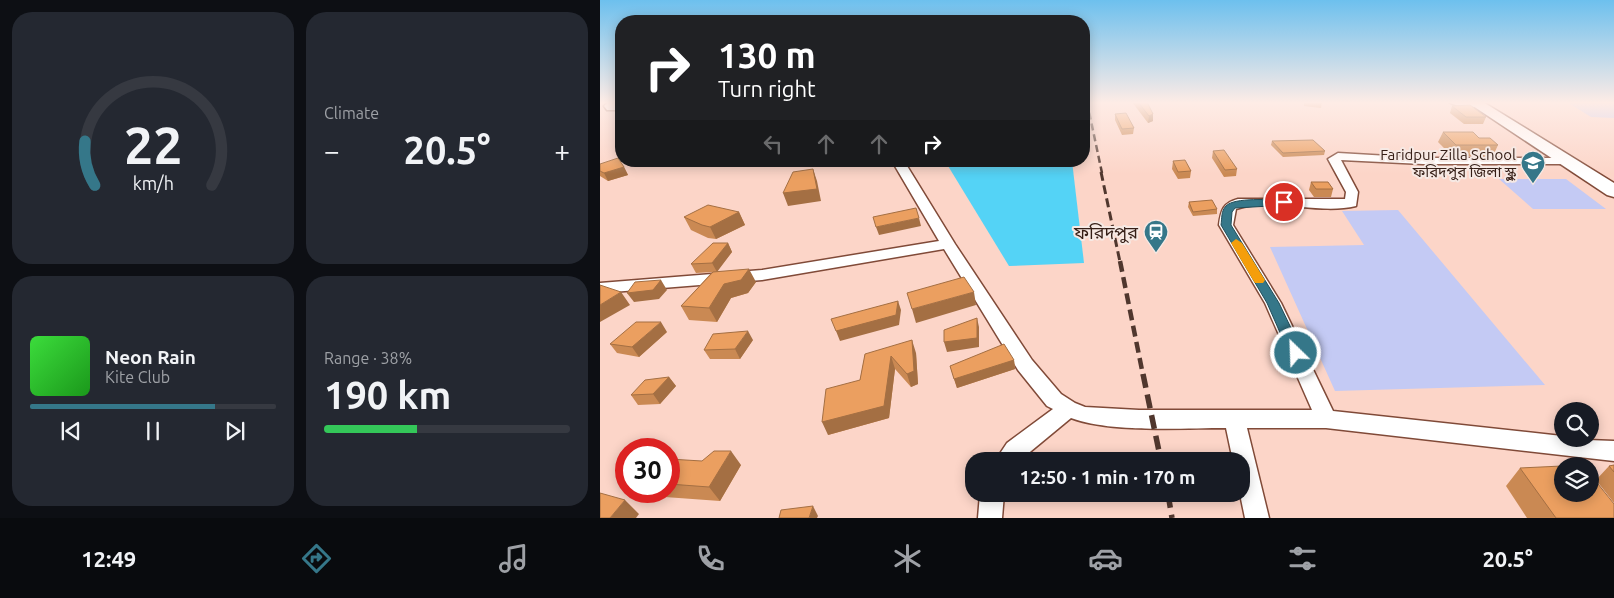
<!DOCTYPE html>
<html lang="en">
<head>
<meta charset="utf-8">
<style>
	body { margin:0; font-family:Ubuntu,"Noto Sans Bengali",sans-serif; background:#242831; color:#f1f3f6; height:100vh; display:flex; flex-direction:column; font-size:19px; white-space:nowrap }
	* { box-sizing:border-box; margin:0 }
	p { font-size:16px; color:#9ea1a6 }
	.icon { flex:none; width:28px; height:28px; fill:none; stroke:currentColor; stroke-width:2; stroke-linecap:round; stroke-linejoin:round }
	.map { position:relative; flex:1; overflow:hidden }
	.side { display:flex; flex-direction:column; gap:12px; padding:12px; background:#0d0f14; width:600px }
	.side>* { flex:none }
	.hud { position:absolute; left:15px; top:15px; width:475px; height:152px; border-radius:20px; box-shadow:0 2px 12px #0003; background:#202124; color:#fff; overflow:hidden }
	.controls { position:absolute; left:954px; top:402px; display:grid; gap:10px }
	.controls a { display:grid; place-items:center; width:45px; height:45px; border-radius:50%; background:#171b24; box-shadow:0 2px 12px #0003; font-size:25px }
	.speed { position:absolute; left:15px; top:438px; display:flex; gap:10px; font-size:25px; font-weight:700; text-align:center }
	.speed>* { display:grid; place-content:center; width:65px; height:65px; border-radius:50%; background:#171b24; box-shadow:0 2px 12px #0003; line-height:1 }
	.speed .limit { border:8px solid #d22; background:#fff; color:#111 }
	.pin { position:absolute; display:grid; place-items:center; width:42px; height:42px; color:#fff; margin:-21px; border:2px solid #fff; border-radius:50%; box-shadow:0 1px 5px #0007 }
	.me { position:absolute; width:55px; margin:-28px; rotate:336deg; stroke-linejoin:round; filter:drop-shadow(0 0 4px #0008) }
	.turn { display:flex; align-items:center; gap:18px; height:105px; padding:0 20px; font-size:22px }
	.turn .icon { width:65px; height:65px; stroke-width:2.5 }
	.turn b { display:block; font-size:35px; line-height:42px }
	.lanes { display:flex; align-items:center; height:48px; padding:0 20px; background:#0003; justify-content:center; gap:25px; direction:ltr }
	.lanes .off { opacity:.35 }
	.big { font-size:38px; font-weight:600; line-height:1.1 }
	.side .tile { flex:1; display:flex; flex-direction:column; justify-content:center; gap:8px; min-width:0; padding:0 18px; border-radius:20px; background:#242831 }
	.side .dial { align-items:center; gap:0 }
	.dial svg { height:130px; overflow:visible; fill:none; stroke:#363941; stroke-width:7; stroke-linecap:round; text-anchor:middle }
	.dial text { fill:#f1f3f6; stroke:none }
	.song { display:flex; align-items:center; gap:15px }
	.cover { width:60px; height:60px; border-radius:8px; background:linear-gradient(135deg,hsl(120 70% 55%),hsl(120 70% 35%)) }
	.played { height:5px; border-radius:2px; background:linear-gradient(90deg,#357789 75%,#363941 75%) }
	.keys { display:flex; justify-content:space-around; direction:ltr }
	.heat { display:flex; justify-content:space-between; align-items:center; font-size:28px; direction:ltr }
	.charge { height:8px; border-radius:4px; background:linear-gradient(90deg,#34c759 38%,#363941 0) }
	.side .tiles { flex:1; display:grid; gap:12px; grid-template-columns:repeat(2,1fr) }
	.trip { position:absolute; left:365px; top:452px; width:285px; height:50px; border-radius:20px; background:#171b24; box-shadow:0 2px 12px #0003; font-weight:600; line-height:50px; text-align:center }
	.menu { display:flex; height:80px; justify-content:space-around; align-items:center; background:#090b0e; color:#9ea1a6 }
	.menu .icon { width:35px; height:35px }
	.menu .current { color:#357789 }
	.menu b { font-size:22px; color:#f1f3f6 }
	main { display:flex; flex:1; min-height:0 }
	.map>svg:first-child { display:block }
	.green { fill:#c4caf4 }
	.water { fill:#54d3f6 }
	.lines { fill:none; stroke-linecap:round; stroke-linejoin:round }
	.minor-casing { stroke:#804a38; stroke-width:3 }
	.highway-casing { stroke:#804a38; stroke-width:3 }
	.minor { fill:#fff; fill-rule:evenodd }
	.highway { fill:#fff; fill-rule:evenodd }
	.rail-far3 { stroke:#50372e; stroke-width:2.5; stroke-dasharray:7 4; stroke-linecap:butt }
	.rail-far2 { stroke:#50372e; stroke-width:3; stroke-dasharray:9 4.5; stroke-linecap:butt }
	.rail-far1 { stroke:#50372e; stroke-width:4.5; stroke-dasharray:11 5.5; stroke-linecap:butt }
	.rail { stroke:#50372e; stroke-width:5.5; stroke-dasharray:14 7; stroke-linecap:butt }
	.wall { fill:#ca8953 }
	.shaded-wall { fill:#a46f43 }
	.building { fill:#eb9f60; stroke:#a46f43 }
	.route { fill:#357789; stroke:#224d59 }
	.slow { fill:#f59e0b }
	.labels { text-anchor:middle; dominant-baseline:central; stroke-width:4; stroke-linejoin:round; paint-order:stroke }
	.far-poi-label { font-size:15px; fill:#351e16; stroke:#f6e9e4; text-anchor:end }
	.poi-label { font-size:18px; fill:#351e16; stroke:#f6e9e4; text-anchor:end }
</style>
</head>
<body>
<main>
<section class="side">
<div class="tiles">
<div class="tile dial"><svg viewBox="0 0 100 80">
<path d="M14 69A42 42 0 1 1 86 69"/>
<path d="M14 69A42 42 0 0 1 8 42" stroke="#357789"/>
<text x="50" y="56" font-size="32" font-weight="700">22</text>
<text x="50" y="72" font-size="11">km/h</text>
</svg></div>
<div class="tile"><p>Climate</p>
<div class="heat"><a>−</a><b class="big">20.5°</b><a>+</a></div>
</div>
<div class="tile">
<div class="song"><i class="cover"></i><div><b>Neon Rain</b><p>Kite Club</p></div></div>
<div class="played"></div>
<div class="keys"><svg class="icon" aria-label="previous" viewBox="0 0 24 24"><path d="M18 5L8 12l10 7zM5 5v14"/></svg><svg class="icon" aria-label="pause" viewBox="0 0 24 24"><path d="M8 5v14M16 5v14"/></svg><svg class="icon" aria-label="next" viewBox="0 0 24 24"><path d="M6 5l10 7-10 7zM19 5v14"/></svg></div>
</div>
<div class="tile"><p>Range · 38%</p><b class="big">190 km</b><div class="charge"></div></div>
</div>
</section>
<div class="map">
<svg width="1014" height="518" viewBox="0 0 1014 518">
	<rect width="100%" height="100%" fill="#fcd5c8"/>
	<path class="green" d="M 967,102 L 1014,102 L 1014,118 L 991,117 Z
		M 899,179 L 966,179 L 1006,209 L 933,209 Z
		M 798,210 L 945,385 L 735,391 L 670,247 L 764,245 L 742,211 Z"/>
	<path class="water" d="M 345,161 L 472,161 L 484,263 L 409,266 Z"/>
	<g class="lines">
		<defs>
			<path id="minor" d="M 8,102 L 17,102 L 16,105 L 21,104 L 21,110 L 7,110 L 4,106 Z
				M 849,102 L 880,102 L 883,104 C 876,109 856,107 849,102 Z
				M 738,153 L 823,158 L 966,158 L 972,161 L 966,164 L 823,164 L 741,160 L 758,192 L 756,206 C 719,215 670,197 636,209 L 633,225 L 681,303 L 733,411 L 962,436 L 962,439 L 1014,441 L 1014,461 L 726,428 L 647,428 L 669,518 L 645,518 L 640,494 L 641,461 L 633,461 L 626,428 C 582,428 511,433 471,418 L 419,461 L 395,461 L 407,443 L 453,409 L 447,406 L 418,370 L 344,249 L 162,280 L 0,293 L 0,283 L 162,270 L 339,241 L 292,161 L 304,161 L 355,244 L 432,360 L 461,394 L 475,403 L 485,407 L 539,410 L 712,410 L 665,303 L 619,225 C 621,210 623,203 638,199 L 745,199 L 746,192 L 728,159 Z
				M 380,494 L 404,494 L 402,518 L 378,518 Z"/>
			<path id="highway" d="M 867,102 L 883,102 L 1014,183 L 1014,197 L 1007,195 Z"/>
		</defs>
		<use href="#minor" class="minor-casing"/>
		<use href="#highway" class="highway-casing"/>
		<use href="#minor" class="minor"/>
		<use href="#highway" class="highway"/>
		<path class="rail-far3" d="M 487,102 L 502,173"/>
		<path class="rail-far2" d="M 501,172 L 520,262"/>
		<path class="rail-far1" d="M 520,261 L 543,375"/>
		<path class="rail" d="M 543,374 L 561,461
			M 568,494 L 572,518"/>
	</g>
	<path class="wall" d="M 532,102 L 547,102 L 553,114 L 553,121 L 548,123 Z
		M 704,102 L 722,102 L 721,108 L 704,106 Z
		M 852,106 L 886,117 L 883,124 L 864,124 L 850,113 Z
		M 515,114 L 534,128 L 533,134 L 522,135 L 515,120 Z
		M 843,132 L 879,138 L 898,145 L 893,156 L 852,156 L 838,142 Z
		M 672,141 L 725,151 L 724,155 L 683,157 L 671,145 Z
		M 613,151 L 637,169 L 636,176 L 624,177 L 612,158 Z
		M 573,161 L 591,171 L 590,178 L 578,179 L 572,169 Z
		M 0,164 L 24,167 L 28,175 L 8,181 L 0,176 Z
		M 711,182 L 733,189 L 731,197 L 714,197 L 709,190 Z
		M 589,202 L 617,209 L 617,214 L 593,216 L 588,207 Z
		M 139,212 L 145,225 L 116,239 L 108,238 L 91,230 L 84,217 Z
		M 128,243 L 132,252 L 117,271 L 156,282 L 148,293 L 131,298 L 117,322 L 89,320 L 81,306 L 112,272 L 96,273 L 91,264 Z
		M 67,332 L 39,357 L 17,353 L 10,344 Z
		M 153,340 L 140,359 L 110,359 L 104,350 Z
		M 316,353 L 318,384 L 311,387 L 295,369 L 289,418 L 228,435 L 260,380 L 265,354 Z
		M 414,360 L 415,369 L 357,388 L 350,366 Z
		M 69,377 L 76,386 L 60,404 L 38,405 L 31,395 Z
		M 69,459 L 141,465 L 120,501 L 51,496 L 46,491 L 69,491 Z
		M 1014,465 L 1014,503 L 996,480 L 1009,466 Z
		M 920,468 L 1014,518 L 927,518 L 906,486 Z"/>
	<path class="shaded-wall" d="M 553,114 L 553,121 L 548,123 L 549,116 Z
		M 24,167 L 28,175 L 8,181 L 4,173 Z
		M 213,169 L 217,181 L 221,201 L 188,206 L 183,193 Z
		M 139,212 L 145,225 L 116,239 L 110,227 Z
		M 319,218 L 321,226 L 279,235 L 276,227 Z
		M 128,243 L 132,252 L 117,272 L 112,263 Z
		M 149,269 L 156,282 L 148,293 L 131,298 L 117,322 L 109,308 L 124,284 Z
		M 61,280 L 67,290 L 59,299 L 34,302 L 27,293 Z
		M 21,292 L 30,305 L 0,322 L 0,305 Z
		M 374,292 L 376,305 L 316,323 L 312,309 Z
		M 298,301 L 301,310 L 299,325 L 240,341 L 236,331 Z
		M 377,318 L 379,327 L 379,347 L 347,352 L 344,342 Z
		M 61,322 L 67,332 L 39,357 L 32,347 Z
		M 148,331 L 153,340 L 140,359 L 135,349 Z
		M 312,340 L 316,353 L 318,384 L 311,387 L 307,374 Z
		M 291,356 L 295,369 L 289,418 L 228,435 L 222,422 Z
		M 414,360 L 415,369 L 357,388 L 354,379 Z
		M 69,377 L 76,386 L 60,404 L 53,394 Z
		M 131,451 L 141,465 L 120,501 L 109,487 Z
		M 25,500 L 39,514 L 36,518 L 10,518 Z
		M 213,506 L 218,516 L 217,518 L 209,518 Z"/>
	<path class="building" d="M 538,102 L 547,102 L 553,114 L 549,116 Z
		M 870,105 L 886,117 L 866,117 L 852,106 Z
		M 526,113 L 534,128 L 522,129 L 515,114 Z
		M 843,132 L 873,132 L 879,138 L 890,138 L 898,145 L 856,145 Z
		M 713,140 L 725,151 L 683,153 L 672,141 Z
		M 624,150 L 637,169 L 625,170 L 613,151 Z
		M 18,158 L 24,167 L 4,173 L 0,171 L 0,164 Z
		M 585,160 L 591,171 L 578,172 L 573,161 Z
		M 213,169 L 217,189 L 183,193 L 193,172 Z
		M 711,182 L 728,182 L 733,189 L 716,189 Z
		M 612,200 L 617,209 L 593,212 L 589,202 Z
		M 108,205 L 139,212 L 110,227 L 102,225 L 84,217 Z
		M 316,208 L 319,218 L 276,227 L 273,217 Z
		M 113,243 L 128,243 L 112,263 L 91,264 Z
		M 149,269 L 141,280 L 124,284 L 109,308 L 81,306 L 113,272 Z
		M 364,277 L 374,292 L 312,309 L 307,293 Z
		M 61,280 L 53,290 L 27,293 L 35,282 Z
		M 0,285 L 21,292 L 0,305 Z
		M 298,301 L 296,315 L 236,331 L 231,319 Z
		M 377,318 L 377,338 L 344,342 L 344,330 Z
		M 36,322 L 61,322 L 32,347 L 10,344 Z
		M 148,331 L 135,349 L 104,350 L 113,334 Z
		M 312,340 L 314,371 L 307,374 L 291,356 L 284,406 L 222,422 L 226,389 L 260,380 L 265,354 Z
		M 404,344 L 414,360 L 354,379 L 350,366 Z
		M 69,377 L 53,394 L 31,395 L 45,380 Z
		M 114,451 L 131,451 L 109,487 L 69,484 L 69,459 L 102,461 Z
		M 983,465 L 984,466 L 962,466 L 962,494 L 990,494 L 990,474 L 1014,504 L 1014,518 L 956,518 L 920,468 Z
		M 1014,465 L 1014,472 L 1009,466 Z
		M 0,493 L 25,500 L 10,518 L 0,518 Z
		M 213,506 L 209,518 L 179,518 L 181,510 Z"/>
	<linearGradient id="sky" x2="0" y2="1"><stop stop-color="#6dc0ee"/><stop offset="0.59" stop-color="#feece6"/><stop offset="1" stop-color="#feece6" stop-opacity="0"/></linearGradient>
	<rect width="1014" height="174" fill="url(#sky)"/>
	<path class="route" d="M 684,200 L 688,200 L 688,205 L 635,208 L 632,212 L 631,225 L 679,303 L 703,353 L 701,356 L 691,356 L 689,353 L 667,303 L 621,225 C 622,218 621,211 626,206 C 634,197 672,200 684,200 Z"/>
	<path class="slow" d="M 636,239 L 642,243 L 665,280 L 663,283 L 655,283 L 653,280 L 631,243 Z"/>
	<defs>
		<symbol id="school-pin" viewBox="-11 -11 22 30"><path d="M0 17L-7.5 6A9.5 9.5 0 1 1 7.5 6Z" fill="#357789" stroke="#f6e9e4"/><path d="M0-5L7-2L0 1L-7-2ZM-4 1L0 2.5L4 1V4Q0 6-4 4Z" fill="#fff"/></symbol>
		<symbol id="station-pin" viewBox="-11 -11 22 30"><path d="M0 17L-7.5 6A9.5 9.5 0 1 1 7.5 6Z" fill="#357789" stroke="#f6e9e4"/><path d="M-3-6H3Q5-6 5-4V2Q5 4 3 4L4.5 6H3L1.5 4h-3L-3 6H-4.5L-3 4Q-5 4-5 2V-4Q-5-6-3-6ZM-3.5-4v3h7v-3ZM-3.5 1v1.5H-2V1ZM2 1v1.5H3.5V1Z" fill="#fff"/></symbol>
	</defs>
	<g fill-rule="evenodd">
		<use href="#school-pin" x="919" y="149" width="28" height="38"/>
		<use href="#station-pin" x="542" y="218" width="28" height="38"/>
	</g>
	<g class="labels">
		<g class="far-poi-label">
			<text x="916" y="154">Faridpur Zilla School<tspan x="916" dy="17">ফরিদপুর জিলা স্কুল</tspan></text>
		</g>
		<g class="poi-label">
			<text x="538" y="232">ফরিদপুর</text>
		</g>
	</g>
</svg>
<div class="controls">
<a><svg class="icon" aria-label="search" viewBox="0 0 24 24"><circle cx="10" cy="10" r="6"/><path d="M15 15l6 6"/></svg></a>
<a><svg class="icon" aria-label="layers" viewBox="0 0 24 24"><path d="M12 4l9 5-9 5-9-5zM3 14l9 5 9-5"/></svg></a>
</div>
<div class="speed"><div class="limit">30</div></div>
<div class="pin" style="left:684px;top:202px;background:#d93025"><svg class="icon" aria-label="arrive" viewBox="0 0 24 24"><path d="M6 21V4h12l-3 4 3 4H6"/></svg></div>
<svg class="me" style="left:696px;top:353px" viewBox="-20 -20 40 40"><circle r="17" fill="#357789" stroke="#fff" stroke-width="3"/><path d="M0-11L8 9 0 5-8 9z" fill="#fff"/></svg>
<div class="trip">12:50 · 1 min · 170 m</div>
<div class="hud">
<div class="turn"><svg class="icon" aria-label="right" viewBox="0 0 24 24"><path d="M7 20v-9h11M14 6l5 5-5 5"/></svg><div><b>130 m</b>Turn right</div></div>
<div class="lanes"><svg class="icon off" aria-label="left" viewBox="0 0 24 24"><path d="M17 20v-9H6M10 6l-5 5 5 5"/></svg><svg class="icon off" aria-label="ahead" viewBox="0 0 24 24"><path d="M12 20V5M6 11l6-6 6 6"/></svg><svg class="icon off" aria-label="ahead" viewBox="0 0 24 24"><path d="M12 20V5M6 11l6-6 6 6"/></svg><svg class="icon" aria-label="right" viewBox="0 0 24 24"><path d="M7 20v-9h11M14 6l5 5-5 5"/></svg></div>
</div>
</div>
</main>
<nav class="menu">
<b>12:49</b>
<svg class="icon current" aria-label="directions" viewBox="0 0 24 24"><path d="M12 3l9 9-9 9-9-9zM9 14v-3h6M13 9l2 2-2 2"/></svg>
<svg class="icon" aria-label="music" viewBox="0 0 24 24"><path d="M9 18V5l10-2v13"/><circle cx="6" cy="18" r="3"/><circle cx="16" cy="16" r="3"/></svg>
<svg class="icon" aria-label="phone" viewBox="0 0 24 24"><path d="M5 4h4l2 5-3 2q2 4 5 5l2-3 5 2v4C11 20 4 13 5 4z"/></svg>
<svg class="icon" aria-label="climate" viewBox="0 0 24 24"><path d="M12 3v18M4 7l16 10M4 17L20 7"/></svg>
<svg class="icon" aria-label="car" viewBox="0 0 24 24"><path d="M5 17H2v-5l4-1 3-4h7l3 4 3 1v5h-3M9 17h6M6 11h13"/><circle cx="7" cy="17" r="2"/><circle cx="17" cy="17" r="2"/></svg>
<svg class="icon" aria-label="filters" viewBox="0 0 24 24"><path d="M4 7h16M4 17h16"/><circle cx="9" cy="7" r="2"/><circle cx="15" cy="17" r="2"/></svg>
<b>20.5°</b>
</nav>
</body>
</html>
